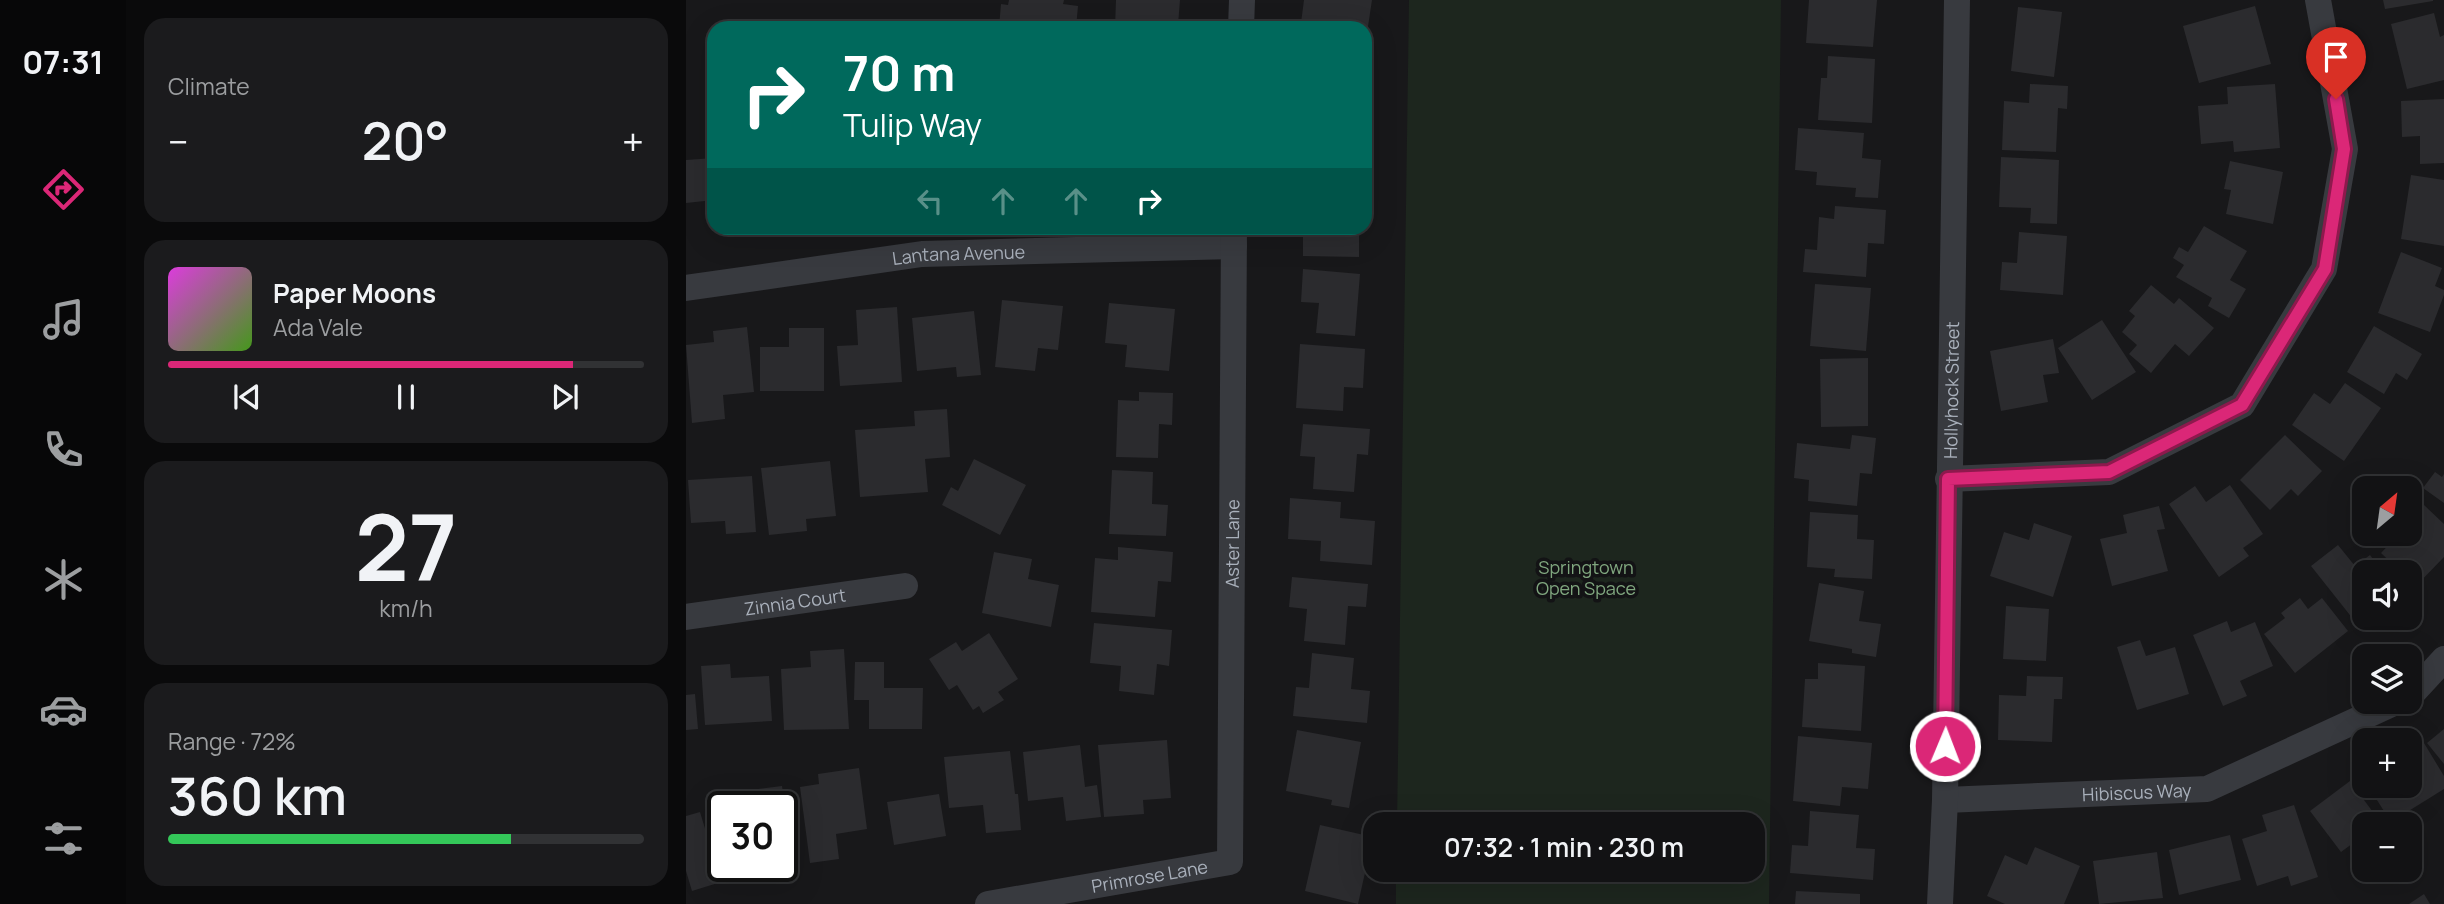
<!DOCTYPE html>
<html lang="en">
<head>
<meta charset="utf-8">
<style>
	body { margin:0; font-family:Manrope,sans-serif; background:#1b1b1d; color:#f1f3f6; height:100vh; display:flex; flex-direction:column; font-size:26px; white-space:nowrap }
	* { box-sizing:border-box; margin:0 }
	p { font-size:23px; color:#9c9ea0 }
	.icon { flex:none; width:38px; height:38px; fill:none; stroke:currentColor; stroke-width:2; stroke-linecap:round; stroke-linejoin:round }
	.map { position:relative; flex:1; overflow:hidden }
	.drawer { display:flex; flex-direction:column; gap:18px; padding:18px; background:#0a0a0b; width:560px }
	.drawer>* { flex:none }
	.hud { position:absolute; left:21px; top:21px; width:665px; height:214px; border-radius:21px; box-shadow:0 7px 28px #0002,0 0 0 2px #313234; background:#00695c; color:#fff; overflow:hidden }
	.needle { width:46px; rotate:29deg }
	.buttons { position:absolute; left:1666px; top:476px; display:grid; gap:14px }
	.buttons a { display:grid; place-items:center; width:70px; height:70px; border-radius:14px; background:#121214; box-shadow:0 7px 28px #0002,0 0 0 2px #313234; font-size:35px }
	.speed { position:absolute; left:21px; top:791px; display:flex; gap:14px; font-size:35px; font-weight:700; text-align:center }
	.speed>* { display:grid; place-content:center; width:91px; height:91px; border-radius:50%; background:#121214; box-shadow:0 7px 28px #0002,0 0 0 2px #313234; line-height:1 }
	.speed .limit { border:4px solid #111; border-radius:10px; background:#fff; color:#111 }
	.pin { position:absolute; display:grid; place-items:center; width:60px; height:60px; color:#fff; margin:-72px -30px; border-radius:50% 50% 50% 0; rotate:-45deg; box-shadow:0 0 7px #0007 }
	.pin .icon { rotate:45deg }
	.me { position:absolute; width:77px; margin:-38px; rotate:1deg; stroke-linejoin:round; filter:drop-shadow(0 0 5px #0008) }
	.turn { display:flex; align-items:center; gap:24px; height:147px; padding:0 21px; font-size:32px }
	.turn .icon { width:91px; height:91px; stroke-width:2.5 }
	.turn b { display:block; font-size:49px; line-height:60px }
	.lanes { display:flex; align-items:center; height:66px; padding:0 21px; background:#0003; justify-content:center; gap:35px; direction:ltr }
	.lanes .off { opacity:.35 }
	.big { font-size:52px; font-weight:600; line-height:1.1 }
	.drawer .card { flex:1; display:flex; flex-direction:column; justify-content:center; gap:10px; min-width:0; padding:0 24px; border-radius:21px; background:#1b1b1d }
	.drawer .dial { align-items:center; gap:0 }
	.dial b { font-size:91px; line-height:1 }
	.song { display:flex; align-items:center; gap:21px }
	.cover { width:84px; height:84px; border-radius:10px; background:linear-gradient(135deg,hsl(300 70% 55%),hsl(100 70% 35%)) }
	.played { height:7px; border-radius:4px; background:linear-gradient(90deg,#db2777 85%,#313234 85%) }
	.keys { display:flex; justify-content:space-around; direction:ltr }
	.heat { display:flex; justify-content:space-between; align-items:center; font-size:38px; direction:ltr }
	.charge { height:10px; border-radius:5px; background:linear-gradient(90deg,#34c759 72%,#313234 0) }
	.trip { position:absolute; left:677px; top:812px; width:402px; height:70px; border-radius:21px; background:#121214; box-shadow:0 7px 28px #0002,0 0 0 2px #313234; font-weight:600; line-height:70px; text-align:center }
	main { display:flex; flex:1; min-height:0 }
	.tab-bar { display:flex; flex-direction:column; width:126px; justify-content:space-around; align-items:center; background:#070708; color:#9c9ea0 }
	.tab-bar .icon { width:49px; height:49px }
	.tab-bar .on { color:#db2777 }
	.tab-bar b { font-size:32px; color:#f1f3f6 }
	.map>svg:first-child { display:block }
	.green { fill:#1d261e }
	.building { fill:#2b2b2e }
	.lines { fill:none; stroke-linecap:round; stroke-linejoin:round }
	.minor { stroke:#383a3f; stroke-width:26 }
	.route-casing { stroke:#8e194d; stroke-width:18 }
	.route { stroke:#db2777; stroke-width:12 }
	.labels { text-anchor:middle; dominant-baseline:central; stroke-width:7; stroke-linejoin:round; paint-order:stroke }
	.street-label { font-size:18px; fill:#a9b0bb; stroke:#131315 }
	.park-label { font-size:18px; fill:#80a77f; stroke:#131315 }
</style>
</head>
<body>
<main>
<nav class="tab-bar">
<b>07:31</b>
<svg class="icon on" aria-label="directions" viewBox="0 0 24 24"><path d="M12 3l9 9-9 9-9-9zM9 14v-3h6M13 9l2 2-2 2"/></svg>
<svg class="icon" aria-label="music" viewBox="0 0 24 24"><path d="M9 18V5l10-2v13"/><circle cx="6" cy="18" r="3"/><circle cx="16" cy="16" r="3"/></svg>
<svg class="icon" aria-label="phone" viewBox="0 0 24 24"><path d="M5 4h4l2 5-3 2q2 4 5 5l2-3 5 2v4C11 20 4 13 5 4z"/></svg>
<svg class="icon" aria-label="climate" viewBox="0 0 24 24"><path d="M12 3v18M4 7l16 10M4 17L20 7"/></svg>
<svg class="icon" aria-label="car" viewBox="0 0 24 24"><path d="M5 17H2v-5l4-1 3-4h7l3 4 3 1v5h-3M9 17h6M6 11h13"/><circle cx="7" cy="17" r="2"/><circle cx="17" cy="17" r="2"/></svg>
<svg class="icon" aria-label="filters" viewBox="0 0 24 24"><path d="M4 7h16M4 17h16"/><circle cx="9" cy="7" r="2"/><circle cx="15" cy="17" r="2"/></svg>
</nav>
<section class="drawer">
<div class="card"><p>Climate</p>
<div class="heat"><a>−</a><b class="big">20°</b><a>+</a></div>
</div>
<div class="card">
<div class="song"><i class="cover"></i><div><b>Paper Moons</b><p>Ada Vale</p></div></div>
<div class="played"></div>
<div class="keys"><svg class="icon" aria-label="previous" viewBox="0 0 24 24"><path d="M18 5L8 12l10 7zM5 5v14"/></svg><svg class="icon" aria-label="pause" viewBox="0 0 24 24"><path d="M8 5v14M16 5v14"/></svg><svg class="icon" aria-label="next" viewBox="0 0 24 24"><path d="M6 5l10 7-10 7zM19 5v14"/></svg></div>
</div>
<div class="card dial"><b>27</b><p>km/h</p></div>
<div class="card"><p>Range · 72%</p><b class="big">360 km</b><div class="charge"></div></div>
</section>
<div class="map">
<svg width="1758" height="904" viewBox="0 0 1758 904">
	<rect width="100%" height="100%" fill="#18181a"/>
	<path class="green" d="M 723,0 L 1095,0 L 1083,904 L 710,904 L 710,870 L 1068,870 L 1068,824 L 711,824 Z"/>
	<path class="building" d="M 323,0 L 378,0 L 377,4 L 392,6 L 390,28 L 313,28 L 315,4 L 322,5 Z
		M 430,0 L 494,0 L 492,25 L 456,22 L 456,28 L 429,28 Z
		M 618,0 L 686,0 L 681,33 L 679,28 L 648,28 L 615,23 Z
		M 1123,0 L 1191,0 L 1187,47 L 1120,43 Z
		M 1697,0 L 1747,0 L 1747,1 L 1699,9 Z
		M 1569,6 L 1585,64 L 1513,83 L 1497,26 Z
		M 1332,7 L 1376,12 L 1368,77 L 1325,71 Z
		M 1748,13 L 1754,37 L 1758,35 L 1758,80 L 1721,89 L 1705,24 Z
		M 679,42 L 686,42 L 686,66 L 679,66 Z
		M 1142,56 L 1189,59 L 1186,123 L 1132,120 L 1135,78 L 1141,78 Z
		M 1344,84 L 1382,86 L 1381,109 L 1372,108 L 1370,152 L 1316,150 L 1318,101 L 1343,103 Z
		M 1589,84 L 1594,148 L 1548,152 L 1547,141 L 1515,144 L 1512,106 L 1542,104 L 1541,87 Z
		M 1758,99 L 1758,163 L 1734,164 L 1734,136 L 1716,137 L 1715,101 Z
		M 1112,128 L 1178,133 L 1176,158 L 1195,160 L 1192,198 L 1169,197 L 1170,188 L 1130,185 L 1131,172 L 1109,170 Z
		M 679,141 L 684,142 L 681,164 L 679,164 Z
		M 1315,157 L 1373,160 L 1371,224 L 1344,223 L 1345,208 L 1313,207 Z
		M 28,158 L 28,200 L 0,203 L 0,160 Z
		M 1544,161 L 1597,172 L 1587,224 L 1540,214 L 1545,190 L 1538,189 Z
		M 1725,175 L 1758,180 L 1758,246 L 1715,239 Z
		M 1149,206 L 1200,210 L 1198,244 L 1182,243 L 1180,277 L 1117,272 L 1119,249 L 1131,250 L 1133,217 L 1148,219 Z
		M 1518,226 L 1561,251 L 1544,280 L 1560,289 L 1543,318 L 1522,306 L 1526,298 L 1490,277 L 1498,265 L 1487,258 L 1493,247 L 1502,252 Z
		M 617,228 L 673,228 L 673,257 L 617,256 Z
		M 1333,232 L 1381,236 L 1377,295 L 1314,290 L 1316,262 L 1331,263 Z
		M 1715,252 L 1756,268 L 1749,286 L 1758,290 L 1758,295 L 1744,332 L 1692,313 Z
		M 617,269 L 674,274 L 669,336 L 630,333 L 633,303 L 615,302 Z
		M 1129,284 L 1185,288 L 1180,351 L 1124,346 Z
		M 1465,285 L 1488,304 L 1493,298 L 1528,328 L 1503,356 L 1489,344 L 1465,373 L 1443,354 L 1451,345 L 1436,332 L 1449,316 L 1443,311 Z
		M 316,300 L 377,306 L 372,350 L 352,348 L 349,371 L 309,367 Z
		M 423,303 L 489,309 L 483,371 L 439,367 L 441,345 L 419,343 Z
		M 211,307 L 216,382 L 154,386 L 151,346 L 172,345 L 170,310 Z
		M 288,311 L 295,375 L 271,377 L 270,367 L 231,371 L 226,318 Z
		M 1416,320 L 1450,372 L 1406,400 L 1372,348 Z
		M 1688,326 L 1736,354 L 1721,380 L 1710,373 L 1698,394 L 1661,372 Z
		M 61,327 L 68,392 L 37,395 L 39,419 L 6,423 L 0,345 L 28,342 L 27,331 Z
		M 103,328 L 138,328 L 138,391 L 74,391 L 74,347 L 103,347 Z
		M 1367,339 L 1373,373 L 1357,375 L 1362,402 L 1315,411 L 1304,351 Z
		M 614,344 L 679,349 L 677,388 L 658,387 L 657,411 L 610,408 Z
		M 1182,358 L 1182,426 L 1135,427 L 1134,359 Z
		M 1659,383 L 1695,408 L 1658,461 L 1606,425 L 1628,393 L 1644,404 Z
		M 453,392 L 487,393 L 486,425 L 473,424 L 472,458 L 430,457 L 432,400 L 453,401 Z
		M 261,409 L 264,457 L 239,459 L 242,492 L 174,497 L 169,430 L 229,426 L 228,411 Z
		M 617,424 L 684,429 L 682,455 L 671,454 L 668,492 L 627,489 L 629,457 L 614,456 Z
		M 1166,435 L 1190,438 L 1186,474 L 1174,473 L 1171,506 L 1122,501 L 1123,480 L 1108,478 L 1111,443 L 1164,449 Z
		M 1599,435 L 1636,471 L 1612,496 L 1605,489 L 1584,510 L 1554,480 Z
		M 288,459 L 340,485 L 314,535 L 256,505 L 265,487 L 272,491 Z
		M 144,461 L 150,516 L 120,519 L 121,531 L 83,535 L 75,468 Z
		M 426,470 L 467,472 L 466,504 L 482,505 L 480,536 L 423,534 Z
		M 1749,472 L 1756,477 L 1758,474 L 1758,503 L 1737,488 Z
		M 66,476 L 70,532 L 40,534 L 39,521 L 5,523 L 2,480 Z
		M 1544,485 L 1577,534 L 1557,548 L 1563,556 L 1533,577 L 1483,504 L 1509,486 L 1520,502 Z
		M 604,498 L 655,502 L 654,518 L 689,521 L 686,565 L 634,561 L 635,541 L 602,539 Z
		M 1738,505 L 1758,524 L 1758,557 L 1730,586 L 1724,580 L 1724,572 L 1715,572 L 1695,553 L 1713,534 L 1724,534 L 1724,520 Z
		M 1473,506 L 1479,529 L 1471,530 L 1482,571 L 1426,586 L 1414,539 L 1441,533 L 1437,515 Z
		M 1124,512 L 1172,515 L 1171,539 L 1188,540 L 1186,579 L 1148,577 L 1149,569 L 1121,567 Z
		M 1348,523 L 1386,536 L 1367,597 L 1304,576 L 1318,532 L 1343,540 Z
		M 1652,545 L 1669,566 L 1684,555 L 1697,572 L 1678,572 L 1678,618 L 1671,624 L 1625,566 Z
		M 432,547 L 487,552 L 485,582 L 472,581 L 469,617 L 405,612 L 409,558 L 432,560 Z
		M 308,552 L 346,559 L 342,579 L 373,585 L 365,627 L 296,613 Z
		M 606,577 L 682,584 L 680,607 L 662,606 L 659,645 L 618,641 L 621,609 L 603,607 Z
		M 1133,583 L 1178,591 L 1173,621 L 1195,624 L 1190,657 L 1166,653 L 1166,649 L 1123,641 Z
		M 1614,598 L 1622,609 L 1636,598 L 1662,631 L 1609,673 L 1578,634 L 1599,618 L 1595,613 Z
		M 1320,606 L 1363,609 L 1360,661 L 1317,659 Z
		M 1541,621 L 1545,632 L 1569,622 L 1587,666 L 1554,681 L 1561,696 L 1537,706 L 1507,635 Z
		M 408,623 L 486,630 L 483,666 L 471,664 L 468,695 L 433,691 L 435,666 L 404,663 Z
		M 303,633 L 332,679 L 312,692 L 318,700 L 297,713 L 293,706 L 287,710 L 271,685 L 263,690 L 243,659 L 270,642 L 276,651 Z
		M 1454,640 L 1460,656 L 1489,647 L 1503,694 L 1451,710 L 1431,647 Z
		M 158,649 L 163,729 L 98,730 L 95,669 L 125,667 L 124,651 Z
		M 626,653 L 668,658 L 665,689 L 684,691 L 681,723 L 607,716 L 610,687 L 623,688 Z
		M 169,662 L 198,662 L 198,688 L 237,688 L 236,729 L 183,729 L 183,700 L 168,700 Z
		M 1132,663 L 1179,666 L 1175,731 L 1116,727 L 1119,679 L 1132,679 Z
		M 44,664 L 45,678 L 83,676 L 86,721 L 19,725 L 15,666 Z
		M 1341,676 L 1377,677 L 1376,699 L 1368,699 L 1366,742 L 1312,740 L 1313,695 L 1340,696 Z
		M 9,694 L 12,729 L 0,730 L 0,695 Z
		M 1758,729 L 1758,764 L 1741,743 Z
		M 611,730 L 675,742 L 663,808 L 645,805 L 646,800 L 600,791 Z
		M 1112,736 L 1186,743 L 1182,789 L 1156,787 L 1154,806 L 1107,801 Z
		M 481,740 L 485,798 L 457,800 L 458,814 L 418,817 L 412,745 Z
		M 1738,743 L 1758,776 L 1758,789 L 1705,822 L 1682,786 L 1724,786 L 1724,752 Z
		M 394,745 L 399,787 L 411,785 L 415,817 L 380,821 L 377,797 L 342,801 L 337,752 Z
		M 324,751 L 329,794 L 332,794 L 335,830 L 300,833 L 297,805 L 263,808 L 258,757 Z
		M 173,768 L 181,829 L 150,834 L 153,859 L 124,863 L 114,787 L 133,784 L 132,774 Z
		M 1664,781 L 1695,823 L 1678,824 L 1678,835 L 1655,852 L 1624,811 Z
		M 96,786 L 107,868 L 79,871 L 78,866 L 96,866 L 96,807 L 41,807 L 40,793 Z
		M 253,794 L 260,836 L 208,845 L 201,802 Z
		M 1608,805 L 1632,877 L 1605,886 L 1602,876 L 1571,886 L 1556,839 L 1581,831 L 1576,815 Z
		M 1124,811 L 1173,815 L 1170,848 L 1189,849 L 1187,880 L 1104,873 L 1106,845 L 1122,846 Z
		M 14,812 L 35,882 L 6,891 L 0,871 L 0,816 Z
		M 634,825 L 687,837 L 672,904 L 619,891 Z
		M 1544,835 L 1555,880 L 1493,895 L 1483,850 Z
		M 1349,847 L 1394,866 L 1378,904 L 1319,904 L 1301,896 L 1319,855 L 1341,865 Z
		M 1471,852 L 1477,898 L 1413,904 L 1407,861 Z
		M 1110,891 L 1174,894 L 1174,904 L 1109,904 Z
		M 1738,894 L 1744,904 L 1723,904 Z"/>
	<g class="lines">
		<g class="minor">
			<path d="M 555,28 L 556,0"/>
			<path id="s1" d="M 0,288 L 236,254 L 548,246"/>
			<path d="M 1262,479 L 1423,472 L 1556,405 L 1638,269 L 1659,149 L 1632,0"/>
			<path id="s2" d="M 0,617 L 219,586"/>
			<path d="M 1724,696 L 1758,659"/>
			<path id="s3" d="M 1259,800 L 1521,789 L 1710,702"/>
			<path id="s4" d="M 302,904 L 544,862 L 548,228"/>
			<path id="s5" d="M 1254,904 L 1259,800 L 1271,0"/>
		</g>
	</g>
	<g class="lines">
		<defs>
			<path id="route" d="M 1259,746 L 1262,479 L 1423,472 L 1556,405 L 1639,269 L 1658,149 L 1650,99"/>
		</defs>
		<use href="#route" class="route-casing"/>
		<use href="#route" class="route"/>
	</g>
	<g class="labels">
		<g class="street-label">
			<text stroke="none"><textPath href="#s1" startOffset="275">Lantana Avenue</textPath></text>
			<text stroke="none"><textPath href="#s5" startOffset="514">Hollyhock Street</textPath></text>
			<text stroke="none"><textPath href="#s4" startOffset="564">Aster Lane</textPath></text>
			<text stroke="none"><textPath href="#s2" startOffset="110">Zinnia Court</textPath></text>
			<text stroke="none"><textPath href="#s3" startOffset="192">Hibiscus Way</textPath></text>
			<text stroke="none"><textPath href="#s4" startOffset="164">Primrose Lane</textPath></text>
		</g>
		<g class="park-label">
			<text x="900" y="567">Springtown<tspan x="900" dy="21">Open Space</tspan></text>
		</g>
	</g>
</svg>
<div class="buttons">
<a><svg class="needle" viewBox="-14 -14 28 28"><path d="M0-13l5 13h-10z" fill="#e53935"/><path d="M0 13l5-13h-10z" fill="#9c9ea0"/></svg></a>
<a><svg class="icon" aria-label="sound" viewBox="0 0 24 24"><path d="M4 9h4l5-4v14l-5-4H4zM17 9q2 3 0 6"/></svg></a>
<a><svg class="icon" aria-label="layers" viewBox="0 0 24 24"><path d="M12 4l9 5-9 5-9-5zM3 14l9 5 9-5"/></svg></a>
<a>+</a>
<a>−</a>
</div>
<div class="speed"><div class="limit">30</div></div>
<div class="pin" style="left:1650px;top:99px;background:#d93025"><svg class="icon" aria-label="arrive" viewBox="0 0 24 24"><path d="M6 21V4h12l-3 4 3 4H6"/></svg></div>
<svg class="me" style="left:1259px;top:746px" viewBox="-20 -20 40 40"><circle r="17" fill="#db2777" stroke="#fff" stroke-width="3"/><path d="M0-11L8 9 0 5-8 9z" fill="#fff"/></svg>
<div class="trip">07:32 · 1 min · 230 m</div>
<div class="hud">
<div class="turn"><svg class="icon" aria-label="right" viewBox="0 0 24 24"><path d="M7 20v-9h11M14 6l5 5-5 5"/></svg><div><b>70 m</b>Tulip Way</div></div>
<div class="lanes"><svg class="icon off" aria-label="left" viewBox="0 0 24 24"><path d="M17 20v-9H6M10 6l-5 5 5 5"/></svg><svg class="icon off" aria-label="ahead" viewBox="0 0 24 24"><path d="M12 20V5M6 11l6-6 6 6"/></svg><svg class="icon off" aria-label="ahead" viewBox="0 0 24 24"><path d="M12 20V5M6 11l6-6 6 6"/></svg><svg class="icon" aria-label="right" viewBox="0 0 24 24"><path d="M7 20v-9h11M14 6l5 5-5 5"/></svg></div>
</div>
</div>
</main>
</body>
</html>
